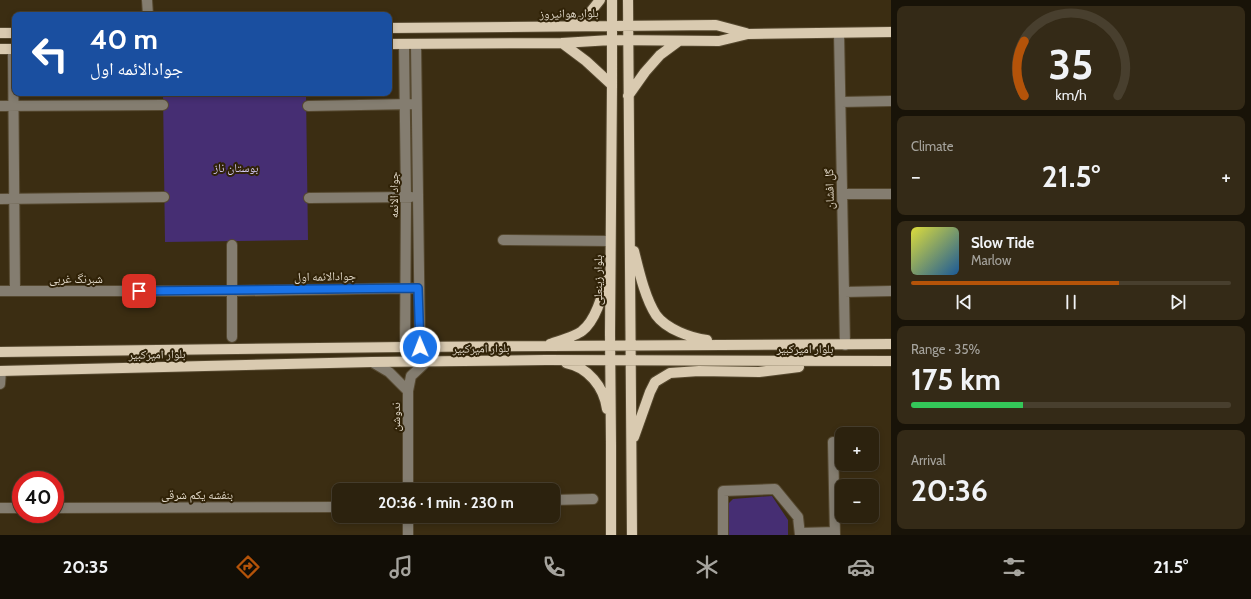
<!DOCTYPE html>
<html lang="en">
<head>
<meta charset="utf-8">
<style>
	body { margin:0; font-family:Cabin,"Noto Naskh Arabic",sans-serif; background:#342a17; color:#f1f3f6; height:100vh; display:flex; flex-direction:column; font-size:15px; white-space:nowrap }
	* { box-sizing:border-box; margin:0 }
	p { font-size:13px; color:#a6a49e }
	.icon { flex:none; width:22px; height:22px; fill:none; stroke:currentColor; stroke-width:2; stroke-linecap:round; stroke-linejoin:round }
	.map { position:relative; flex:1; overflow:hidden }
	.sheet { display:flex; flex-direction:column; gap:6px; padding:6px; background:#181308; width:360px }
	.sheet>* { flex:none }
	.hud { position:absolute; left:12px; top:12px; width:380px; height:84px; border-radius:8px; box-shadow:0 2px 6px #0003,0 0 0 1px #483f2e; background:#1a4fa0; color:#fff; overflow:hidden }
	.buttons { position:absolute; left:835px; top:427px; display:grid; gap:8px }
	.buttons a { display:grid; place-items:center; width:44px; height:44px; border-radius:8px; background:#2c220e; box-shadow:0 2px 6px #0003,0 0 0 1px #483f2e; font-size:20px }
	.speed { position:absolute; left:12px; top:471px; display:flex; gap:8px; font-size:20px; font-weight:700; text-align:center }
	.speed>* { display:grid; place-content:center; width:52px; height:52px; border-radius:50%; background:#2c220e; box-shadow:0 2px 6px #0003,0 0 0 1px #483f2e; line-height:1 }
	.speed .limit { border:6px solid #d22; background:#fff; color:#111 }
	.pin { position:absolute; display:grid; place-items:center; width:34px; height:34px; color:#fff; margin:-17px; border-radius:8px; box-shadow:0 2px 6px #0006 }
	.me { position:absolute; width:44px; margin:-22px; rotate:359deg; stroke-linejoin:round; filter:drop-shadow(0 0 3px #0008) }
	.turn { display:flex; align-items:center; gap:14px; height:84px; padding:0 12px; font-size:18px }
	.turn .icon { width:52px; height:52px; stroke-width:2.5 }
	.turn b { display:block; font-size:28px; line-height:34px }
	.big { font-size:30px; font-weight:700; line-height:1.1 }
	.sheet .card { flex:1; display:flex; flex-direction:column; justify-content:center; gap:6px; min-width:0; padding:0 14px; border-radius:8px; background:#342a17 }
	.sheet .dial { align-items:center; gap:0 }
	.dial svg { height:104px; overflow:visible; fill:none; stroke:#483f2e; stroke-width:7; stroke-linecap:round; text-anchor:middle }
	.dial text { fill:#f1f3f6; stroke:none }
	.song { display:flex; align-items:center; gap:12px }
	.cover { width:48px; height:48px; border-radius:6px; background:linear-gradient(135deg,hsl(60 70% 55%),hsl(210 70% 35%)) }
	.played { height:4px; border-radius:2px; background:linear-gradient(90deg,#b45309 65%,#483f2e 65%) }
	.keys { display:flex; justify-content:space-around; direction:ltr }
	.heat { display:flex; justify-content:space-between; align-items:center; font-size:22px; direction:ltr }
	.charge { height:6px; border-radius:3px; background:linear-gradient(90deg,#34c759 35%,#483f2e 0) }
	.trip { position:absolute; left:332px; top:483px; width:228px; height:40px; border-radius:8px; background:#2c220e; box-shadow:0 2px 6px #0003,0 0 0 1px #483f2e; font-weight:700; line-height:40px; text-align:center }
	.tab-bar { display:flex; height:64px; justify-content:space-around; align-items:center; background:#120e06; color:#a6a49e }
	.tab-bar .icon { width:28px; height:28px }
	.tab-bar .active { color:#b45309 }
	.tab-bar b { font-size:18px; color:#f1f3f6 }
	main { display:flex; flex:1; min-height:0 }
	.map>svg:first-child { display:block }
	.green { fill:#462e73 }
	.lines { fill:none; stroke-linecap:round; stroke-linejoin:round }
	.minor-casing { stroke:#55482f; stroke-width:12 }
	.major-casing { stroke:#55482f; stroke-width:12 }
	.minor { stroke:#847d70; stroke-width:10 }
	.major { stroke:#d9cab0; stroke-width:10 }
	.route-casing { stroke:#114b97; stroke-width:10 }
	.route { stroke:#1a73e8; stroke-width:7 }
	.labels { text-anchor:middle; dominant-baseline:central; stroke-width:4; stroke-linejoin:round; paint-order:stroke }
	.street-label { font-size:12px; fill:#dfd6c6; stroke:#312308 }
	.park-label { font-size:12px; fill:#d3c9f3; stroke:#312308 }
</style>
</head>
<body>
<main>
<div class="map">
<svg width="891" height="535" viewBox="0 0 891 535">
	<rect width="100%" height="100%" fill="#3b2d12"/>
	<path class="green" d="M 163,93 L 306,93 L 308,240 L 165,242 Z
		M 772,496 L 788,520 L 788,535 L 729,535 L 729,503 L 733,499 Z"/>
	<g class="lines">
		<defs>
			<path id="minor" d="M 147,0 L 148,15
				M 839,33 L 845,345
				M 404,44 L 406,198 L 405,347
				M 416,44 L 420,347
				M 13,49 L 15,291
				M 841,102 L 891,101
				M 0,106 L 163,105
				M 308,106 L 412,104
				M 842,194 L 891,194
				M 309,198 L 411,197
				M 0,199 L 164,197
				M 503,240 L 609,241
				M 0,291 L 232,291 L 418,288
				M 844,292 L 891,291
				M 232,337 L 232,245
				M 372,362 L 389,372 L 408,391
				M 0,384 L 1,371
				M 833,442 L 835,535
				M 408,490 L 408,391 L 411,376 L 426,362
				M 553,500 L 593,499
				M 0,508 L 21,508
				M 55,508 L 339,507
				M 408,516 L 408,535
				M 800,533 L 835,532
				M 723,535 L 723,491 L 775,489 L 798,517 L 800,535"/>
			<path id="major" d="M 628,0 L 632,535
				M 574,23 L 584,20 L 600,0
				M 389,28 L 716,25 L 746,33
				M 0,33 L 15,33
				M 562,43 L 586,61 L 612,85
				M 389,44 L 562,43 L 611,40 L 719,41 L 748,34 L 891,32
				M 0,49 L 15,49
				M 628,96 L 645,72 L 660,55 L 679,41
				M 634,251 C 639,271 645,298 656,315 C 666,329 691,338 707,340
				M 550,344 C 558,341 576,336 582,331 C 595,321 603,296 605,280
				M 0,352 L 405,347 L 891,344
				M 566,363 C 588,367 604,387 607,409
				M 0,371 L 372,362 L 546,360 L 891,361
				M 634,437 L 650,392 L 655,382 L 670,373 L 699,371 L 759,372 L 799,367
				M 611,535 L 611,445 L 610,333 L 612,85 L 612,0"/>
		</defs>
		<use href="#minor" class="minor-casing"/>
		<use href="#major" class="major-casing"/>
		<use href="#minor" class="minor"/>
		<use href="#major" class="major"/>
	</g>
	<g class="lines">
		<defs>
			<path id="route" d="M 139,291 L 418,288 L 420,347"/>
		</defs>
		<use href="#route" class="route-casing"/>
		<use href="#route" class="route"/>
	</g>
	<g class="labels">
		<g class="street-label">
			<text transform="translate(569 13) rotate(-1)">بلوار هوانیروز</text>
			<text transform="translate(829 189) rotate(-91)">گل افشان</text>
			<text transform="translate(393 195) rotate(-90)">جواد الائمه</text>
			<text transform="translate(325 276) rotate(-1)">جوادالائمه اول</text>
			<text x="76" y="278">شبرنگ غربی</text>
			<text transform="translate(597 280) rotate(-90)">بلوار زینعلی</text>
			<text transform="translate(481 348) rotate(-1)">بلوار امیرکبیر</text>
			<text x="805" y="348">بلوار امیرکبیر</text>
			<text transform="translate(157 354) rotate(-1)">بلوار امیرکبیر</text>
			<text transform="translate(395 417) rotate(-90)">ندوشن</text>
			<text x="197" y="494">بنفشه یکم شرقی</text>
		</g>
		<g class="park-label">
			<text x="236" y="167">بوستان ناز</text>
		</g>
	</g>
</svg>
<div class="buttons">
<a>+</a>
<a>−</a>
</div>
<div class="speed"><div class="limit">40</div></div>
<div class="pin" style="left:139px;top:291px;background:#d93025"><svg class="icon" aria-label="arrive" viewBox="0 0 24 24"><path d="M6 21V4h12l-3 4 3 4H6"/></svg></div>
<svg class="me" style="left:420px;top:347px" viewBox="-20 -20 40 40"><circle r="17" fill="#1a73e8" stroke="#fff" stroke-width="3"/><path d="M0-11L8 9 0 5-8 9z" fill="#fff"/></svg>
<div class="trip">20:36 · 1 min · 230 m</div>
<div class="hud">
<div class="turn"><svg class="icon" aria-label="left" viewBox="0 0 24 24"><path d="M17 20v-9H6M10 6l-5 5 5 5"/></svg><div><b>40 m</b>جوادالائمه اول</div></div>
</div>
</div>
<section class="sheet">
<div class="card dial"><svg viewBox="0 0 100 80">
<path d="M14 69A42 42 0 1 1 86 69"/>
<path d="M14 69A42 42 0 0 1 14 27" stroke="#b45309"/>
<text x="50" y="56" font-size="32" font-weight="700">35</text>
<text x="50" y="72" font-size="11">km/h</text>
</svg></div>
<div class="card"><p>Climate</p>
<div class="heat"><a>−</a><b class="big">21.5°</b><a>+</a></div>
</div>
<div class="card">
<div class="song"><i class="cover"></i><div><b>Slow Tide</b><p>Marlow</p></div></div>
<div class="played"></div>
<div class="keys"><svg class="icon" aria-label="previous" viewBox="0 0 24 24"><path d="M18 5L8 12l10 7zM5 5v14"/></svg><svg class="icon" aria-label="pause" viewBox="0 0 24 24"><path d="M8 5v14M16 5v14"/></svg><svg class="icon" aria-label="next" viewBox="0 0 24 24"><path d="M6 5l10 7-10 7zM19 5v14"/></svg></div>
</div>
<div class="card"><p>Range · 35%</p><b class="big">175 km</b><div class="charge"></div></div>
<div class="card"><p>Arrival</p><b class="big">20:36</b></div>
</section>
</main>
<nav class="tab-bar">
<b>20:35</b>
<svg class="icon active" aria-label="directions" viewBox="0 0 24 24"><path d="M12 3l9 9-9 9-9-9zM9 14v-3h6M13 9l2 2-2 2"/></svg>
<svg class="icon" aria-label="music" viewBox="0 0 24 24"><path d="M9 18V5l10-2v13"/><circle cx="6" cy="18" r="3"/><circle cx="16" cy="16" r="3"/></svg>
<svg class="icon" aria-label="phone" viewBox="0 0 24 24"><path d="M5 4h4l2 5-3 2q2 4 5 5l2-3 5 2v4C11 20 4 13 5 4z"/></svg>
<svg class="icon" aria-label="climate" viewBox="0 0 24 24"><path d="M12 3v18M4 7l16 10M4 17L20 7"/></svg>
<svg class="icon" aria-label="car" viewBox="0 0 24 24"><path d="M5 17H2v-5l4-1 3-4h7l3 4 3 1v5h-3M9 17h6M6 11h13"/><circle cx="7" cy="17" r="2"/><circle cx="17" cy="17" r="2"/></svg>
<svg class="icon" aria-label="filters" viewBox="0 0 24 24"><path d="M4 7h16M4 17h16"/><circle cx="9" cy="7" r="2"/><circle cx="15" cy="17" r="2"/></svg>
<b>21.5°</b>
</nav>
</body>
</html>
